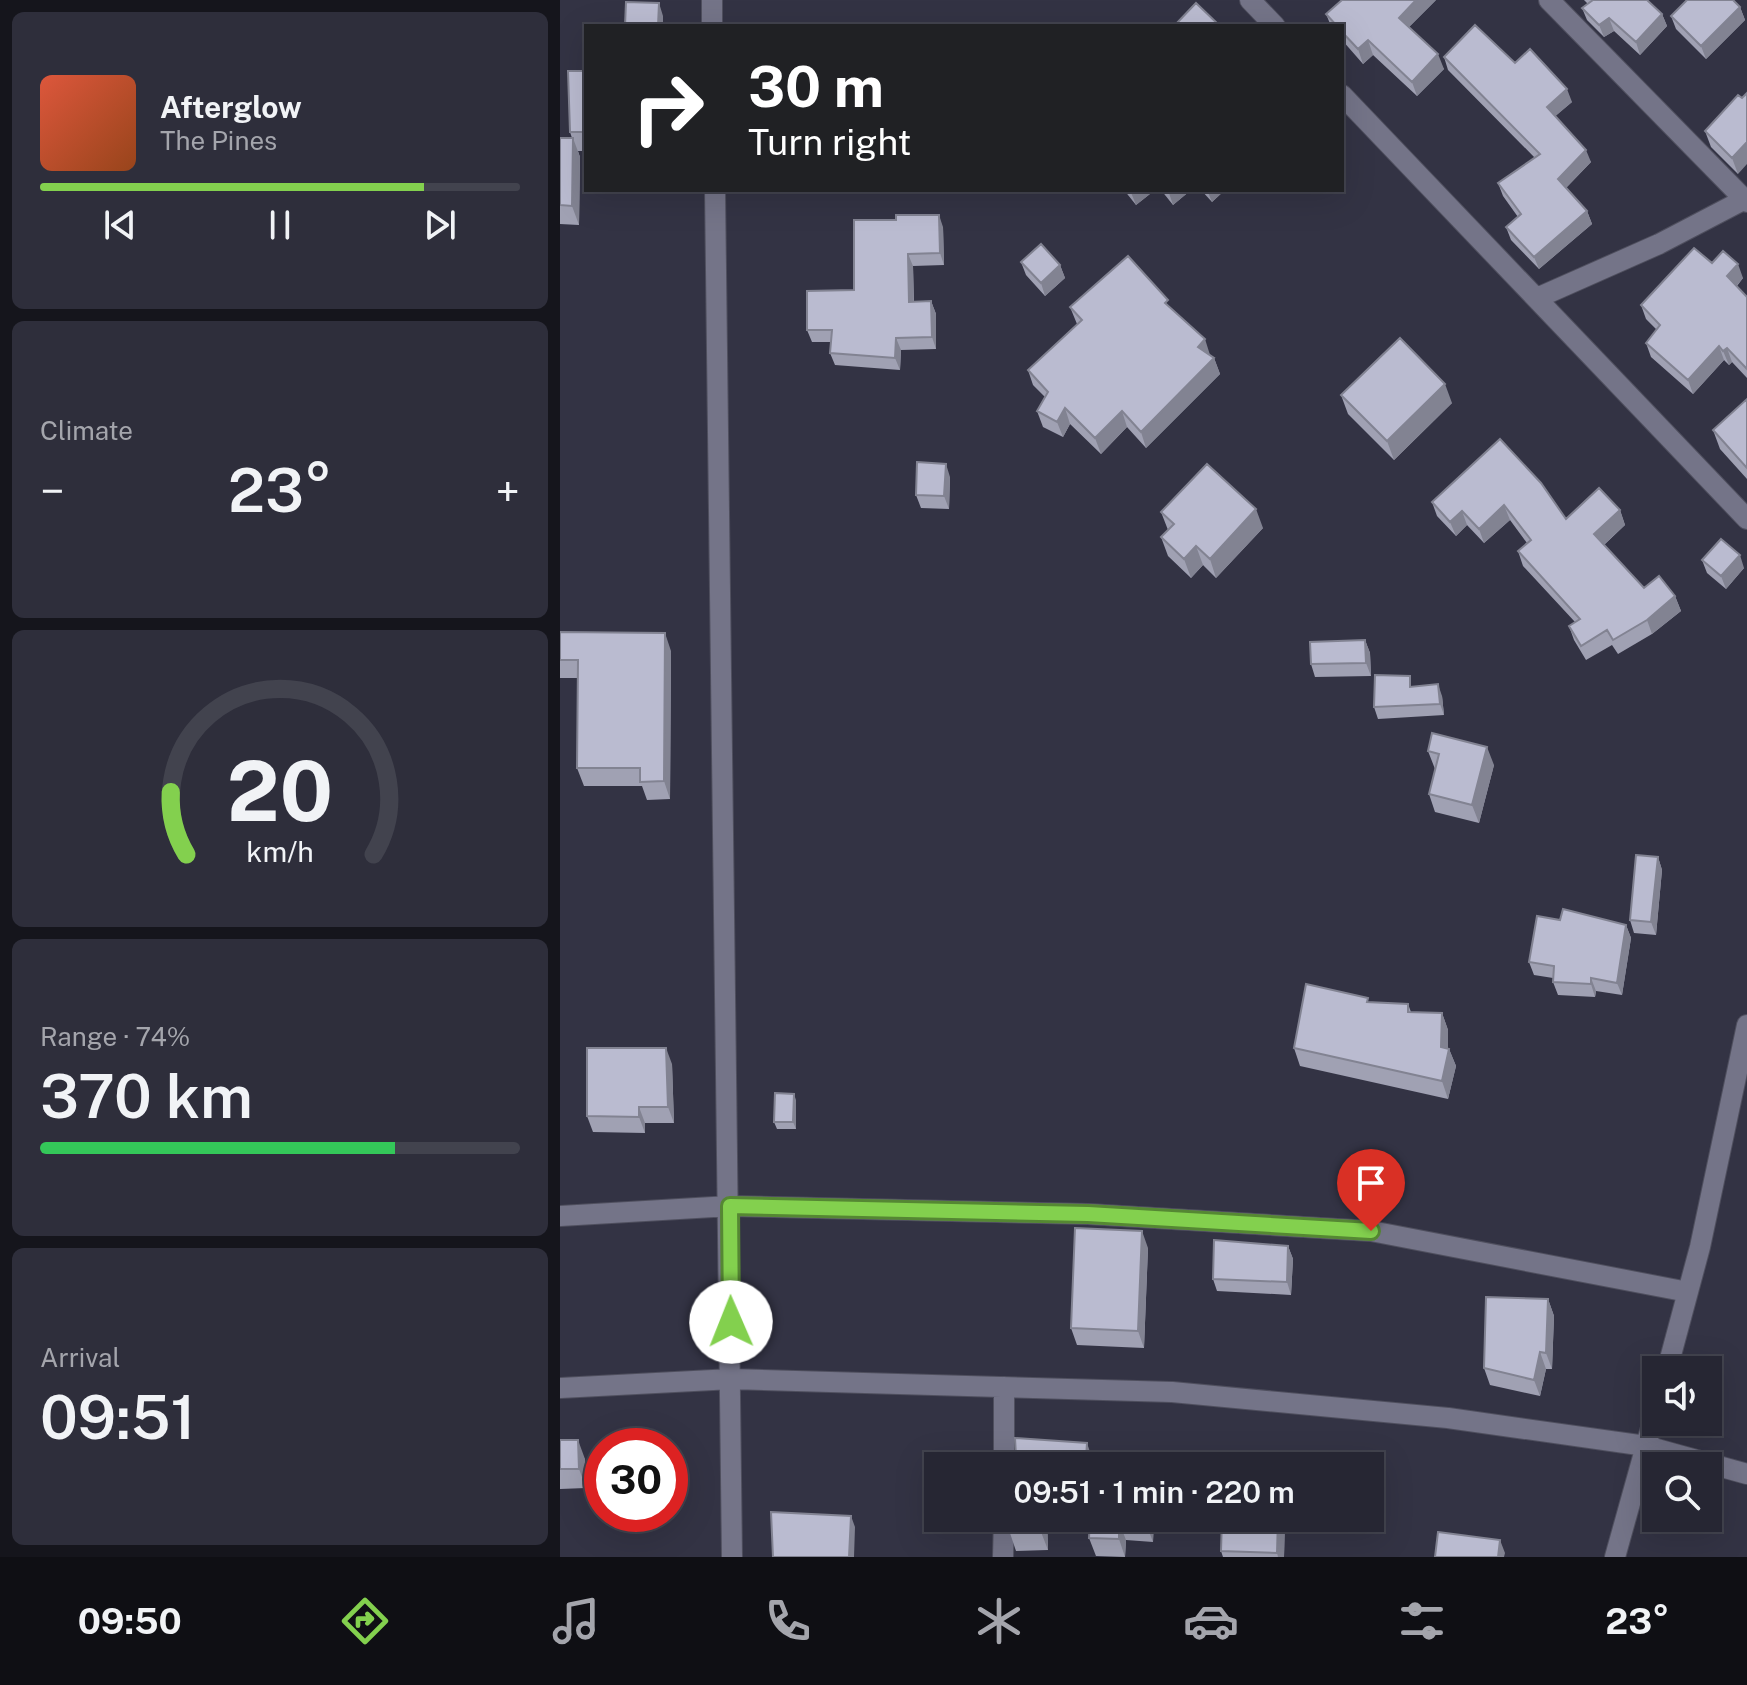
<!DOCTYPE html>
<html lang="en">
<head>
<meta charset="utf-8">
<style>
	body { margin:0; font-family:"Public Sans",sans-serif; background:#2e2e3b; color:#f1f3f6; height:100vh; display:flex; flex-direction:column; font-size:30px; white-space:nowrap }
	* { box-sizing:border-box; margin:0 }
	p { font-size:26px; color:#a4a5ac }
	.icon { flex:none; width:44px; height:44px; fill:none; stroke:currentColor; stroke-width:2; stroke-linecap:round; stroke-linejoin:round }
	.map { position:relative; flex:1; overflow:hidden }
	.sheet { display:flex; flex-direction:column; gap:12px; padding:12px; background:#15151c; width:560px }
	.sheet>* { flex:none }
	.top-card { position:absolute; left:24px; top:24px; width:760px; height:168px; border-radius:0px; box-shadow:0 8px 32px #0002,0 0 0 2px #42434e; background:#202124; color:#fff; overflow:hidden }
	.fabs { position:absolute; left:1082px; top:1356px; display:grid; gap:16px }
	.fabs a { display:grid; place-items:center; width:80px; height:80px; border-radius:0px; background:#262633; box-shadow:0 8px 32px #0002,0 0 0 2px #42434e; font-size:40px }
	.speed { position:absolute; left:24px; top:1428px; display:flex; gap:16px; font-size:40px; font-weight:700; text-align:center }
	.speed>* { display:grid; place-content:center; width:104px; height:104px; border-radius:50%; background:#262633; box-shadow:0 8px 32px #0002,0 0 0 2px #42434e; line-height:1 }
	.speed .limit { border:12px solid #d22; background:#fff; color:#111 }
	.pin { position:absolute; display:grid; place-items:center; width:68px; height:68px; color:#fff; margin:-82px -34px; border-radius:50% 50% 50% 0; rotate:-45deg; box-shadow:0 0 8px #0007 }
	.pin .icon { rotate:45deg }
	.me { position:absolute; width:88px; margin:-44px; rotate:359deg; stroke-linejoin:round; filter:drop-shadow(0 0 6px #0008) }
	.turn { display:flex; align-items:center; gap:28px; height:168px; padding:0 32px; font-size:36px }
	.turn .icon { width:104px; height:104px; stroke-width:2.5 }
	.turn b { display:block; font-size:56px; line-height:68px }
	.big { font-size:60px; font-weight:600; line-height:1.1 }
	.sheet .tile { flex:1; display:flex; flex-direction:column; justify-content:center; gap:12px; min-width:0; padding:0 28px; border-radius:12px; background:#2e2e3b }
	.sheet .dial { align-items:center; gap:0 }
	.dial svg { height:208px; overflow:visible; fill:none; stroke:#42434e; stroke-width:7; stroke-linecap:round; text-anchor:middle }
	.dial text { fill:#f1f3f6; stroke:none }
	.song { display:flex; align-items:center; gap:24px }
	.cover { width:96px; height:96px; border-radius:12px; background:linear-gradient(135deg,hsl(10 70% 55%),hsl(20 70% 35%)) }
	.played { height:8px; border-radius:4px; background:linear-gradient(90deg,#83d04e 80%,#42434e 80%) }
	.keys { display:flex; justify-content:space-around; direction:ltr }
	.heat { display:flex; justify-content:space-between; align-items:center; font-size:44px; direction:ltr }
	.charge { height:12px; border-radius:6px; background:linear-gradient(90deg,#34c759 74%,#42434e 0) }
	.trip { position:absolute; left:364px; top:1452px; width:460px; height:80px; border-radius:0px; background:#262633; box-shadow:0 8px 32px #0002,0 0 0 2px #42434e; font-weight:600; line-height:80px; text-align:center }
	.dock { display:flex; height:128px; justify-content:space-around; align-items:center; background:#0f0f14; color:#a4a5ac }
	.dock .icon { width:56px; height:56px }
	.dock .on { color:#83d04e }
	.dock b { font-size:36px; color:#f1f3f6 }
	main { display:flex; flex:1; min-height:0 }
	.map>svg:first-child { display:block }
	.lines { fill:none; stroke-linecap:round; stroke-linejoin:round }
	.street-casing { stroke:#4f4f5e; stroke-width:22 }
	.street { stroke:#747488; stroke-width:20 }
	.wall { fill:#a0a1b3 }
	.shaded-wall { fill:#828392 }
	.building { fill:#babbd0; stroke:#828392; stroke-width:2 }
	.route-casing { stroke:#558733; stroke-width:20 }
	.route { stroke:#83d04e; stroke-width:14 }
</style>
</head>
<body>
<main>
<section class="sheet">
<div class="tile">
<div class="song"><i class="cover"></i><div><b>Afterglow</b><p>The Pines</p></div></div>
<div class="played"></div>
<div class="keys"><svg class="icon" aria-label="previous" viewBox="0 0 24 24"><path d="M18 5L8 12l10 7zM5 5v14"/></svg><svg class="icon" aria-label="pause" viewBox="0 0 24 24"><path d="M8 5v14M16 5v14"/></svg><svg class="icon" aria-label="next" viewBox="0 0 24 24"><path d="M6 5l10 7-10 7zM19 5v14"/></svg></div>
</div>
<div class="tile"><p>Climate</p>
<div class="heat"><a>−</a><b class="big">23°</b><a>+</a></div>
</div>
<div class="tile dial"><svg viewBox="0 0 100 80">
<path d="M14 69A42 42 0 1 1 86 69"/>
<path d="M14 69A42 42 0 0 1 8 45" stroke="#83d04e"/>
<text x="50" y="56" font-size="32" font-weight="700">20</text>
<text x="50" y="72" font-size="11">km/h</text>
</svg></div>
<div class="tile"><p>Range · 74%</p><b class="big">370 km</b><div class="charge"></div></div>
<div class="tile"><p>Arrival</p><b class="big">09:51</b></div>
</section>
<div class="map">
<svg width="1187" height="1557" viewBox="0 0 1187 1557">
	<rect width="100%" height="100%" fill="#334"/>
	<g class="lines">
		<defs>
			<path id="street" d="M 152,0 L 152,26
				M 690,0 L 715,26
				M 989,0 L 1187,202
				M 782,95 L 1187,519
				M 155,190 L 172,1557
				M 977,298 L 1099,244 L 1187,198
				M 0,1216 L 170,1206 L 528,1214 L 811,1231 L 1128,1292
				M 1107,1370 L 1140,1247 L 1187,1025
				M 0,1388 L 172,1379 L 612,1392 L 888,1418 L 1086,1446 L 1187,1474
				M 444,1466 L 444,1387
				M 443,1557 L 444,1518
				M 1055,1557 L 1096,1410"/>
		</defs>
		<use href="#street" class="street-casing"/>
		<use href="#street" class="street"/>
	</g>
	<path class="wall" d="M 876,0 L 849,27 L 884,69 L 857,96 L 813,55 L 803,64 L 782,40 L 782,26 L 771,26 L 766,14 Z
		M 1024,0 L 1087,0 L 1102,14 L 1107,26 L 1080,55 L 1054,31 L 1044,37 L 1027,20 L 1022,8 L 1028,4 Z
		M 1180,7 L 1185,20 L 1146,59 L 1116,29 L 1111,16 Z
		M 884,57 L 955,63 L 1012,102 L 995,116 L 1031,162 L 1006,188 L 1027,211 L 1032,224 L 979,269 L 951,240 L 946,227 L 958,217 L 943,196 L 938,183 L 975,158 L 888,70 Z
		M 26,71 L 26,151 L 18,151 L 20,157 L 19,225 L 0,224 L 0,138 L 12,138 L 10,132 Z
		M 1178,95 L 1178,174 L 1151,147 L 1145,131 Z
		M 564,190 L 595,190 L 576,205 Z
		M 601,190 L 631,190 L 613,205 Z
		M 641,190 L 665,190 L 652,202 Z
		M 383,227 L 384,265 L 353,266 L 354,302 L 371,301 L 376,314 L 376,349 L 341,350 L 340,370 L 275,365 L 270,353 L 271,342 L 252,342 L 247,330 L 294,290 Z
		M 461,262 L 500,265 L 505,278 L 485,296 L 466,275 Z
		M 1152,263 L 1183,278 L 1177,286 L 1187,297 L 1187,378 L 1172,362 L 1169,365 L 1164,360 L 1133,394 L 1091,357 L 1086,343 L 1097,330 L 1086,319 L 1081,305 Z
		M 510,307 L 611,309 L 650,355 L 654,358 L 660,374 L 586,448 L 567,427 L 541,454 L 510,424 L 503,437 L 483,427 L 477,411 L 485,397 L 473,385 L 468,370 L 517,324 Z
		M 781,395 L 892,403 L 834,460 L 788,414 Z
		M 1187,399 L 1187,479 L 1160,449 L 1153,430 Z
		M 940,439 L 1006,519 L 1060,510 L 1065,525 L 1044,545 L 1084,588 L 1115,596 L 1121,611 L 1092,634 L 1058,654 L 1052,645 L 1026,660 L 1014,640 L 1009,626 L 1015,622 L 963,566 L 958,551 L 967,543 L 950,520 L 924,543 L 907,525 L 896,536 L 877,516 L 872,502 Z
		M 390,477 L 389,509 L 361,508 L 356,495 Z
		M 601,512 L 703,528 L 656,578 L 643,565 L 631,578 L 608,556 L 601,537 L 608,530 Z
		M 1142,560 L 1184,568 L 1166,589 L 1147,573 Z
		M 0,632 L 111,651 L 110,799 L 87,800 L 82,786 L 24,786 L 17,768 L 18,678 L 0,678 Z
		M 805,640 L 810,653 L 811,676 L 755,677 L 751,664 Z
		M 853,686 L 882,696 L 884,715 L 818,719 L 814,707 Z
		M 868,751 L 934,765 L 919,823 L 875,812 L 869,794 L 875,769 Z
		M 1098,857 L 1102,870 L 1096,935 L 1074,933 L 1070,920 Z
		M 1000,920 L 1066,925 L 1071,938 L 1062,995 L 1036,991 L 1035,997 L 998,995 L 993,982 L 993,978 L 974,975 L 969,962 Z
		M 810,1002 L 848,1004 L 851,1012 L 882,1013 L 888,1030 L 888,1048 L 889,1049 L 896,1066 L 888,1099 L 740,1066 L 734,1048 Z
		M 112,1064 L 114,1123 L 85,1123 L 85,1133 L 33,1132 L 27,1116 Z
		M 236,1100 L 236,1129 L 217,1129 L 214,1122 Z
		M 728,1246 L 733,1259 L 731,1295 L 657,1291 L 653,1279 Z
		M 588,1248 L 584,1348 L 517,1345 L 511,1328 Z
		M 988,1299 L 994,1316 L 992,1369 L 986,1369 L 980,1396 L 930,1385 L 924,1368 Z
		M 0,1440 L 25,1459 L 26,1488 L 0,1489 Z
		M 450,1518 L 487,1518 L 488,1550 L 456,1551 L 450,1533 Z
		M 530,1518 L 594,1518 L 593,1542 L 566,1540 L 565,1557 L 536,1556 L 529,1538 Z
		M 662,1518 L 725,1518 L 724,1557 L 663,1557 L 661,1551 Z"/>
	<path class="shaded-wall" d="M 856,0 L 876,0 L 844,32 L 839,18 Z
		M 99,3 L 103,16 L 103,26 L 98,26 Z
		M 1180,7 L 1185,20 L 1146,59 L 1141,46 Z
		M 1102,14 L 1107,26 L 1080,55 L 1076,42 Z
		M 1049,18 L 1054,31 L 1044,37 L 1039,25 Z
		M 808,40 L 813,55 L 803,64 L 798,49 Z
		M 878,54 L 884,69 L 857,96 L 852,82 Z
		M 1007,89 L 1012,102 L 991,120 L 987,107 Z
		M 13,138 L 20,157 L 19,225 L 12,206 Z
		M 1187,142 L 1187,164 L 1178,174 L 1172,158 Z
		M 1026,150 L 1031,162 L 1002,192 L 998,179 Z
		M 570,190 L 595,190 L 576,205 Z
		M 608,190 L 631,190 L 613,205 Z
		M 647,190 L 665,190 L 652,202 Z
		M 1027,211 L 1032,224 L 979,269 L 974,257 Z
		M 379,215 L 383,227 L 384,265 L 380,253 Z
		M 348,254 L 353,266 L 354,314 L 349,302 Z
		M 1178,264 L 1183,278 L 1173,290 L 1167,276 Z
		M 500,265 L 505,278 L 485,296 L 481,283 Z
		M 371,301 L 376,314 L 376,349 L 372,337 Z
		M 336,338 L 341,350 L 340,370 L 335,358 Z
		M 645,339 L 650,355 L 644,362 L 638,347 Z
		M 1159,346 L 1164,360 L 1133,394 L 1128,380 Z
		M 1167,348 L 1172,362 L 1169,365 L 1163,351 Z
		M 654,358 L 660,374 L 586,448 L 581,432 Z
		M 885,384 L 892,403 L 834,460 L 827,441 Z
		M 505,408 L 510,424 L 503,437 L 497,422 Z
		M 562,411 L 567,427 L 541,454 L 535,438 Z
		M 386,464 L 390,477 L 389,509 L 384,496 Z
		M 944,505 L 950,520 L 924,543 L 919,529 Z
		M 696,509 L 703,528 L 656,578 L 650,559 Z
		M 1060,510 L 1065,525 L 1039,549 L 1034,534 Z
		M 902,511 L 907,525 L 896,536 L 890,522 Z
		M 636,546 L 643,565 L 631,578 L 624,559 Z
		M 1180,555 L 1184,568 L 1166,589 L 1161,576 Z
		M 1115,596 L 1121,611 L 1092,634 L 1087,620 Z
		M 105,633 L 111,651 L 110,799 L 104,781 Z
		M 805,640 L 810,653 L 811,676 L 806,663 Z
		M 878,684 L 882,696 L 884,715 L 880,704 Z
		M 927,747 L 934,765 L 919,823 L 912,805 Z
		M 1098,857 L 1102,870 L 1096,935 L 1091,922 Z
		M 1066,925 L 1071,938 L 1062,995 L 1057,983 Z
		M 1031,978 L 1036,991 L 1035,997 L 1031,984 Z
		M 882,1013 L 888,1030 L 888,1057 L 889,1049 L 896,1066 L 888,1099 L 882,1081 Z
		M 106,1048 L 112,1064 L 114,1123 L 108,1107 Z
		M 234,1094 L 236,1100 L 236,1129 L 233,1122 Z
		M 79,1107 L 85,1123 L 85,1133 L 79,1117 Z
		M 582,1231 L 588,1248 L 584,1348 L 578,1331 Z
		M 728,1246 L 733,1259 L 731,1295 L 727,1282 Z
		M 988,1299 L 994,1316 L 992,1369 L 986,1353 Z
		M 980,1352 L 986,1369 L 980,1396 L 974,1380 Z
		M 18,1440 L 25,1459 L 26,1488 L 19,1469 Z
		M 527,1443 L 533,1461 L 526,1459 Z
		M 291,1516 L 295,1527 L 294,1557 L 289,1557 Z
		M 481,1518 L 487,1518 L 488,1550 L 481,1532 Z
		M 586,1518 L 594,1518 L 593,1542 L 586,1523 Z
		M 718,1518 L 725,1518 L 724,1557 L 718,1557 L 717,1553 Z
		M 559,1522 L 566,1540 L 565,1557 L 559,1539 Z
		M 940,1540 L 945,1553 L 944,1557 L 938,1557 Z"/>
	<path class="building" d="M 782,0 L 856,0 L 839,18 L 878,54 L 852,82 L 808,40 L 798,49 L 782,32 L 782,26 L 777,26 L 766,14 Z
		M 1033,0 L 1087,0 L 1102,14 L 1076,42 L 1049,18 L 1039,25 L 1022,8 Z
		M 1127,0 L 1173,0 L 1180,7 L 1141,46 L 1111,16 Z
		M 66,2 L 99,3 L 98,26 L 65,26 Z
		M 636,3 L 660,26 L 614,26 Z
		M 915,25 L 955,63 L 970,49 L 1007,89 L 987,107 L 1026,150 L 998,179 L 1027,211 L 974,257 L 946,227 L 961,214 L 938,183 L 980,154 L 884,57 Z
		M 8,71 L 26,71 L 26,132 L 10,132 Z
		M 1187,93 L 1187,142 L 1172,158 L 1145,131 L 1178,95 L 1182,98 Z
		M 0,138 L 13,138 L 12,206 L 0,205 Z
		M 336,215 L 379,215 L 380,253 L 348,254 L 349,302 L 371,301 L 372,337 L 336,338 L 335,358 L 270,353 L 272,330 L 247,330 L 247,291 L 294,290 L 294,220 L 336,220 Z
		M 481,244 L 500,265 L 481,283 L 461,262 Z
		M 1134,248 L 1152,263 L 1163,251 L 1178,264 L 1167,276 L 1187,297 L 1187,369 L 1167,348 L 1163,351 L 1159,346 L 1128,380 L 1086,343 L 1100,325 L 1081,305 Z
		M 568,256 L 608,300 L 605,303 L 645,339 L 638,347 L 654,358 L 581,432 L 562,411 L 535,438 L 505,408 L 497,422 L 477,411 L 488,392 L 468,370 L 522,320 L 510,307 Z
		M 840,338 L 885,384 L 827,441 L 781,395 Z
		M 1187,399 L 1187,468 L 1153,430 Z
		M 940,439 L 981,483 L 1006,519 L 1039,488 L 1060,510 L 1034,534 L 1084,588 L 1099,576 L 1115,596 L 1087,620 L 1053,640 L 1047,630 L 1021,646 L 1009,626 L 1020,619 L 958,551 L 971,540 L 944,505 L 919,529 L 902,511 L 890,522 L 872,502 Z
		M 357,462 L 386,464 L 384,496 L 356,495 Z
		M 647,464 L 696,509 L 650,559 L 636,546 L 624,559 L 601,537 L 614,524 L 601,512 Z
		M 1161,539 L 1180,555 L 1161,576 L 1142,560 Z
		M 0,632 L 105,633 L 104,781 L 80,782 L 80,768 L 17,768 L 18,660 L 0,660 Z
		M 805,640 L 806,663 L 751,664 L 750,642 Z
		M 815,675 L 850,676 L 850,687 L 878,684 L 880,704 L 814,707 Z
		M 872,733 L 927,747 L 912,805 L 869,794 L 879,754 L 868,751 Z
		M 1076,855 L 1098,857 L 1091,922 L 1070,920 Z
		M 1003,909 L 1066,925 L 1057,983 L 1031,978 L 1031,984 L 993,982 L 994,966 L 969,962 L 977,916 L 1000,920 Z
		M 746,984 L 808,998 L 807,1002 L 848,1004 L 848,1012 L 882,1013 L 881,1047 L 889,1049 L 882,1081 L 734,1048 Z
		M 27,1048 L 106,1048 L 108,1107 L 79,1107 L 79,1117 L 27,1116 Z
		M 215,1093 L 234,1094 L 233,1122 L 214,1122 Z
		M 515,1228 L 582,1231 L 578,1331 L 511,1328 Z
		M 654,1240 L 728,1246 L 727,1282 L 653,1279 Z
		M 926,1297 L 988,1299 L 986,1353 L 980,1352 L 974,1380 L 924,1368 Z
		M 455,1438 L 527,1443 L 526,1459 L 560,1461 L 560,1466 L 437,1466 L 437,1461 L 456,1456 Z
		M 0,1440 L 18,1440 L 19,1469 L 0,1469 Z
		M 666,1455 L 745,1457 L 744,1466 L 665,1466 Z
		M 211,1512 L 291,1516 L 289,1557 L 213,1557 Z
		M 450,1518 L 481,1518 L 481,1532 L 450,1533 Z
		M 530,1518 L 586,1518 L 586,1523 L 559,1522 L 559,1539 L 529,1538 Z
		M 662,1518 L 718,1518 L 717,1553 L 661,1551 Z
		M 878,1532 L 940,1540 L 938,1557 L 875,1557 Z"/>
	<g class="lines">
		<defs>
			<path id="route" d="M 171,1322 L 170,1206 L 528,1214 L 811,1231"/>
		</defs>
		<use href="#route" class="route-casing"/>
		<use href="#route" class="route"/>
	</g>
</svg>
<div class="fabs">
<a><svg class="icon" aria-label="sound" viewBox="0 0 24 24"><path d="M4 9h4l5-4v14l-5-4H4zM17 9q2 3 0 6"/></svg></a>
<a><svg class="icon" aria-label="search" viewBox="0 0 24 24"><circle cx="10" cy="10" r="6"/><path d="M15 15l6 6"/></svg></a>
</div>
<div class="speed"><div class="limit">30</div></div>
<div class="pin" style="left:811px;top:1231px;background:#d93025"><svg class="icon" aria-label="arrive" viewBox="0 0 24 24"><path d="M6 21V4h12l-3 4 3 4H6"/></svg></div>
<svg class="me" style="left:171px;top:1322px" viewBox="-20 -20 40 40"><circle r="19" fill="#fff"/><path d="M0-13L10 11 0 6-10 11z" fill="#83d04e"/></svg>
<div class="trip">09:51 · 1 min · 220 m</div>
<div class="top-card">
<div class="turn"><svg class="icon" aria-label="right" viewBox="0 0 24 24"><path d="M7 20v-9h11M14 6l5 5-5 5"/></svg><div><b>30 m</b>Turn right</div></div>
</div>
</div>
</main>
<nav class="dock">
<b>09:50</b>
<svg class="icon on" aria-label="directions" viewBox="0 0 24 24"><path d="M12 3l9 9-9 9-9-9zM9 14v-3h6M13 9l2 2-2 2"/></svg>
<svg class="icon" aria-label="music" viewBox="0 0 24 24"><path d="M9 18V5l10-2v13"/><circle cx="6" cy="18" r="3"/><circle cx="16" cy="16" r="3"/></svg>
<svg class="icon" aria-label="phone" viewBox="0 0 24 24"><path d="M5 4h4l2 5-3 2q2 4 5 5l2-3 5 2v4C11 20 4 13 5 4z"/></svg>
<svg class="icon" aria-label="climate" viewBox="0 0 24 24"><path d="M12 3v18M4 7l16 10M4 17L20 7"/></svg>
<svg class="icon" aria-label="car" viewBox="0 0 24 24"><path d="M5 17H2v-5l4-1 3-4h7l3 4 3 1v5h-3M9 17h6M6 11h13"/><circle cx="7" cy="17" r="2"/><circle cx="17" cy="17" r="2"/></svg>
<svg class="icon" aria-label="filters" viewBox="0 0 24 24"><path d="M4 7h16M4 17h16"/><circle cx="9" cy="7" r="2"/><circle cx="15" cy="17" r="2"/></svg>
<b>23°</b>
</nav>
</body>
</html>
